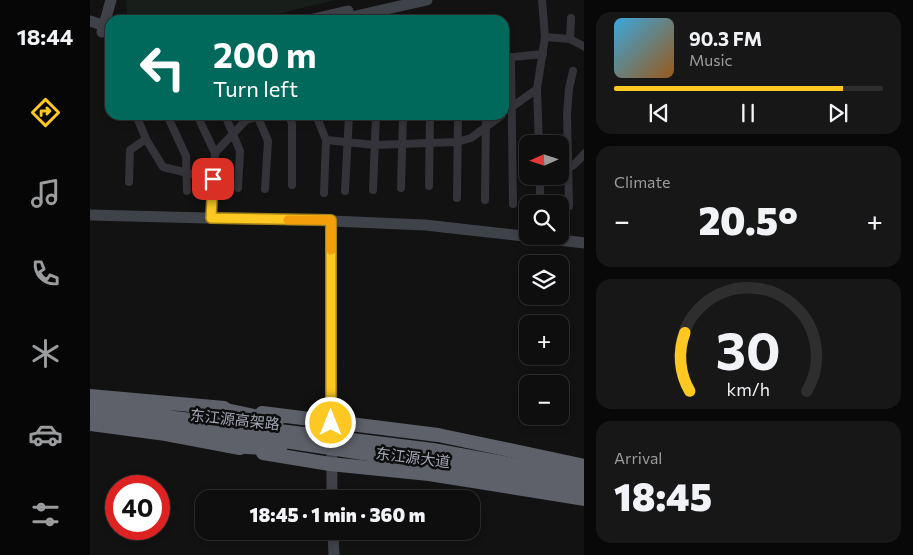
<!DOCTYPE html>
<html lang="en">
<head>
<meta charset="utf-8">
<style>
	body { margin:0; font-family:Commissioner,"Noto Sans SC",sans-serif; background:#171717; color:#f1f3f6; height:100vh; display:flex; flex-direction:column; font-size:19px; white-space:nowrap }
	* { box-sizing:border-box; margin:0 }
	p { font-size:16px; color:#9b9c9e }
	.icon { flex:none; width:28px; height:28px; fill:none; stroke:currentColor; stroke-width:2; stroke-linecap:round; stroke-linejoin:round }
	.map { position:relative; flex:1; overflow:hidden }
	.sheet { display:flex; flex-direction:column; gap:12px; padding:12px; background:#080808; width:329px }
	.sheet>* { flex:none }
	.top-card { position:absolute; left:15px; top:15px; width:404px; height:105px; border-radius:15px; box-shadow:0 2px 8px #0003,0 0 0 1px #2e2e2e; background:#00695c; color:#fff; overflow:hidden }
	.needle { width:32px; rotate:267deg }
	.tools { position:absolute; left:429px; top:135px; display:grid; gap:10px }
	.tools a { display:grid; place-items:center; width:50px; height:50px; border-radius:10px; background:#0e0e0e; box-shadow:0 2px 8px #0003,0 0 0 1px #2e2e2e; font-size:25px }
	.speed { position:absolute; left:15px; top:475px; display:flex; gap:10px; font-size:25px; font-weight:700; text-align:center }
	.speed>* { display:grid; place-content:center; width:65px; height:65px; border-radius:50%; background:#0e0e0e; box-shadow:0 2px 8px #0003,0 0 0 1px #2e2e2e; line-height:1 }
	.speed .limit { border:8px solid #d22; background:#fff; color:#111 }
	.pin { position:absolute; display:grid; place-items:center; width:42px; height:42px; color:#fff; margin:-21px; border-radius:10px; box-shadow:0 2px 8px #0006 }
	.me { position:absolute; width:55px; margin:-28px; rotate:0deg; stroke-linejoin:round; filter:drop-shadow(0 0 4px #0008) }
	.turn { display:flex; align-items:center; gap:18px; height:105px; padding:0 25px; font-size:22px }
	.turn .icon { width:65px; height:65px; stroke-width:2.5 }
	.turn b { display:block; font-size:35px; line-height:42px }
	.big { font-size:38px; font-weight:800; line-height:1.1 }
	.sheet .widget { flex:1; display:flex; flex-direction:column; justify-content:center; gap:8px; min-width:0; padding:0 18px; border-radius:15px; background:#171717 }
	.sheet .dial { align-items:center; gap:0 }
	.dial svg { height:130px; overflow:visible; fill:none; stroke:#2e2e2e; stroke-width:7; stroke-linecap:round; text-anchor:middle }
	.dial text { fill:#f1f3f6; stroke:none }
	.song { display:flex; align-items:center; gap:15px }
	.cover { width:60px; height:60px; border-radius:8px; background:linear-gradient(135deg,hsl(200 70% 55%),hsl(30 70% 35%)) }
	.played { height:5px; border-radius:2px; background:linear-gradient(90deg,#fcc821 85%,#2e2e2e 85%) }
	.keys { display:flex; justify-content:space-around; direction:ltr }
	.heat { display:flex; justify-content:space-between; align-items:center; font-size:28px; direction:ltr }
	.trip { position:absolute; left:105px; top:490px; width:285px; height:50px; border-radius:15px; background:#0e0e0e; box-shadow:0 2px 8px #0003,0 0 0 1px #2e2e2e; font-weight:800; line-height:50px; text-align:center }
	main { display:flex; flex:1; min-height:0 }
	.menu { display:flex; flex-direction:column; width:90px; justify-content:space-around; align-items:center; background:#060606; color:#9b9c9e }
	.menu .icon { width:35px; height:35px }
	.menu .on { color:#fcc821 }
	.menu b { font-size:22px; color:#f1f3f6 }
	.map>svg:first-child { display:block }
	.green { fill:#181e19 }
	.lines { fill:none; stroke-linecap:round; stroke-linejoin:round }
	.street { stroke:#333339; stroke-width:8 }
	.secondary { stroke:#404249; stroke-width:11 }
	.highway { stroke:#5e606a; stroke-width:14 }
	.highway-bridge { stroke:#5e606a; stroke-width:14 }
	.route-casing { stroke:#a48215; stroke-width:12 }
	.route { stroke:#fcc821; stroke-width:9 }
	.slow { stroke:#f59e0b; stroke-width:9 }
	.labels { text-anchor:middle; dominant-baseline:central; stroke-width:5; stroke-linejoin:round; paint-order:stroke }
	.street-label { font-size:15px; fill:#a2a6b5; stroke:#0d0d0e }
</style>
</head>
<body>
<main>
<nav class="menu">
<b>18:44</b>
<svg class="icon on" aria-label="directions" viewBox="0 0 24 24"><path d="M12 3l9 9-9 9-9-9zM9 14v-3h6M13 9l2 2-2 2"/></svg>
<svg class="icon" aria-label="music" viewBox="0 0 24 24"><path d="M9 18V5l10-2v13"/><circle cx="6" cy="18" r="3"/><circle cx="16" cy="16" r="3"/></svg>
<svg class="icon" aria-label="phone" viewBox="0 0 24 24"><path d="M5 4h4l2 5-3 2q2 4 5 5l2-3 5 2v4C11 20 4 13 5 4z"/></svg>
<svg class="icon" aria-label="climate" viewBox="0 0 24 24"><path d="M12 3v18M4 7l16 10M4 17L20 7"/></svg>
<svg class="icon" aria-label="car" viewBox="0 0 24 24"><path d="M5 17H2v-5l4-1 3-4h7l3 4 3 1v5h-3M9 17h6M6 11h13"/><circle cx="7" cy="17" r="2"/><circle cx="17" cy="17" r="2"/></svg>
<svg class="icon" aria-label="filters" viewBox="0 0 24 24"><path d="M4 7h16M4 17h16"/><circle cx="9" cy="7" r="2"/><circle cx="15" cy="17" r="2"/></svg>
</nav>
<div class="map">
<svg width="495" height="555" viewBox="0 0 495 555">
	<rect width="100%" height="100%" fill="#121213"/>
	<path class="green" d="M 36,0 L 245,0 L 162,20 L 41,20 L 37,15 Z"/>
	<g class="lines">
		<path class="street" d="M 455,37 L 480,39 L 495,47
			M 480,39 L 481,18
			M 421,57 L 423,204
			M 414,58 L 453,54
			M 447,89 L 449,144
			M 419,109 L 447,89 L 455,37 L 452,0
			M 46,115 L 56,139 L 73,167 L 123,179
			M 77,115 L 96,156 L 97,191
			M 107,115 L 125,153 L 121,218
			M 135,115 L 150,151 L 148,188
			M 167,115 L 178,141 L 175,189
			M 199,115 L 202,124 L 202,185
			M 226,115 L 236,140 L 234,193
			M 236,140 L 285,145 L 367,142 L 381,138 L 412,115
			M 125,153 L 156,120 L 175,115
			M 470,170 C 482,169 487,162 495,153
			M 39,182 L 40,150 L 56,139
			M 339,186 L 340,115
			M 311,188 L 313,115
			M 283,190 L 286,115
			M 255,191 L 259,115
			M 367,198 L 368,115
			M 395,200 L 396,115
			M 450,204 L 450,176
			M 479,206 L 477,114 L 479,89 L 483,71"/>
		<path class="secondary" d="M 219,20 L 258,11
			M 248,20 L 337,0
			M 0,21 L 18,27
			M 12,32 L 21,0
			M 0,215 L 241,221 L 335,225 L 495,243
			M 241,221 L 242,499
			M 243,531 L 244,555"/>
		<path class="highway" d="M 0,396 L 134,408
			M 172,413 L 348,435 L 495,466
			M 0,424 L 76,434 L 150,448
			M 173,453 L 240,464 L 339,474 L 495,499"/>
		<path class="highway-bridge" d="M 0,403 L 85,418 L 343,450 L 495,478
			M 122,407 L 187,421
			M 0,414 L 82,429 L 175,438 L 344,464 L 495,489
			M 139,446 L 190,449"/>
	</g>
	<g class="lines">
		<defs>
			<path id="route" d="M 123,179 L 121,218 L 241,220 L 241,423"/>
		</defs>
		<use href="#route" class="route-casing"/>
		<use href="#route" class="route"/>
		<path class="slow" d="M 198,220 L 241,220 L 241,250"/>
	</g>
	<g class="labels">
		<g class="street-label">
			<text transform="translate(145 419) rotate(6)">东江源高架路</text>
			<text transform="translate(323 457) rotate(7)">东江源大道</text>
		</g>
	</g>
</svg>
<div class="tools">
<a><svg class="needle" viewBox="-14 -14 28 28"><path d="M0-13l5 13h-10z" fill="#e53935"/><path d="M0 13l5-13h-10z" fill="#9b9c9e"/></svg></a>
<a><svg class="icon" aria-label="search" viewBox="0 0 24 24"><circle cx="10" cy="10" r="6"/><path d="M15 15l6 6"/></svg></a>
<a><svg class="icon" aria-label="layers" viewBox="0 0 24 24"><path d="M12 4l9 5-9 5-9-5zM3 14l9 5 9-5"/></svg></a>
<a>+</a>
<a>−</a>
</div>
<div class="speed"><div class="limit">40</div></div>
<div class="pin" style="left:123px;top:179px;background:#d93025"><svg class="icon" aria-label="arrive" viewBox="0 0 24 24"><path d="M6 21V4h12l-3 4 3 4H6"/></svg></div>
<svg class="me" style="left:241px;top:423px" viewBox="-20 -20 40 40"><circle r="17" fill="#fcc821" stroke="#fff" stroke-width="3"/><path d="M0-11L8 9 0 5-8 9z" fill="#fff"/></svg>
<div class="trip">18:45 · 1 min · 360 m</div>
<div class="top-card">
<div class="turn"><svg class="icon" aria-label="left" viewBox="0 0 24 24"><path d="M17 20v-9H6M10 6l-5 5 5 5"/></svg><div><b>200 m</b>Turn left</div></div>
</div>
</div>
<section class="sheet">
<div class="widget">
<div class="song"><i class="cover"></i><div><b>90.3 FM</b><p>Music</p></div></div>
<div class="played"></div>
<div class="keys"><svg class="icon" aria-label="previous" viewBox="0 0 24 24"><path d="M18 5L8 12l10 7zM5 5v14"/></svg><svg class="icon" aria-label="pause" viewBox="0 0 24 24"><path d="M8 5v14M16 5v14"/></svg><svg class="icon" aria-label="next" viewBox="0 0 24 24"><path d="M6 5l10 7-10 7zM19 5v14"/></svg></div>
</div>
<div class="widget"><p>Climate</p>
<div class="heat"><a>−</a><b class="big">20.5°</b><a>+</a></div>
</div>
<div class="widget dial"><svg viewBox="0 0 100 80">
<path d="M14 69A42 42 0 1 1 86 69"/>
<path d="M14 69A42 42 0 0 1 11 33" stroke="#fcc821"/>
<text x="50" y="56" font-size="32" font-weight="700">30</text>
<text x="50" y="72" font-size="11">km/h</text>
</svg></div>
<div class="widget"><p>Arrival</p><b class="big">18:45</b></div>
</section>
</main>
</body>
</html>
